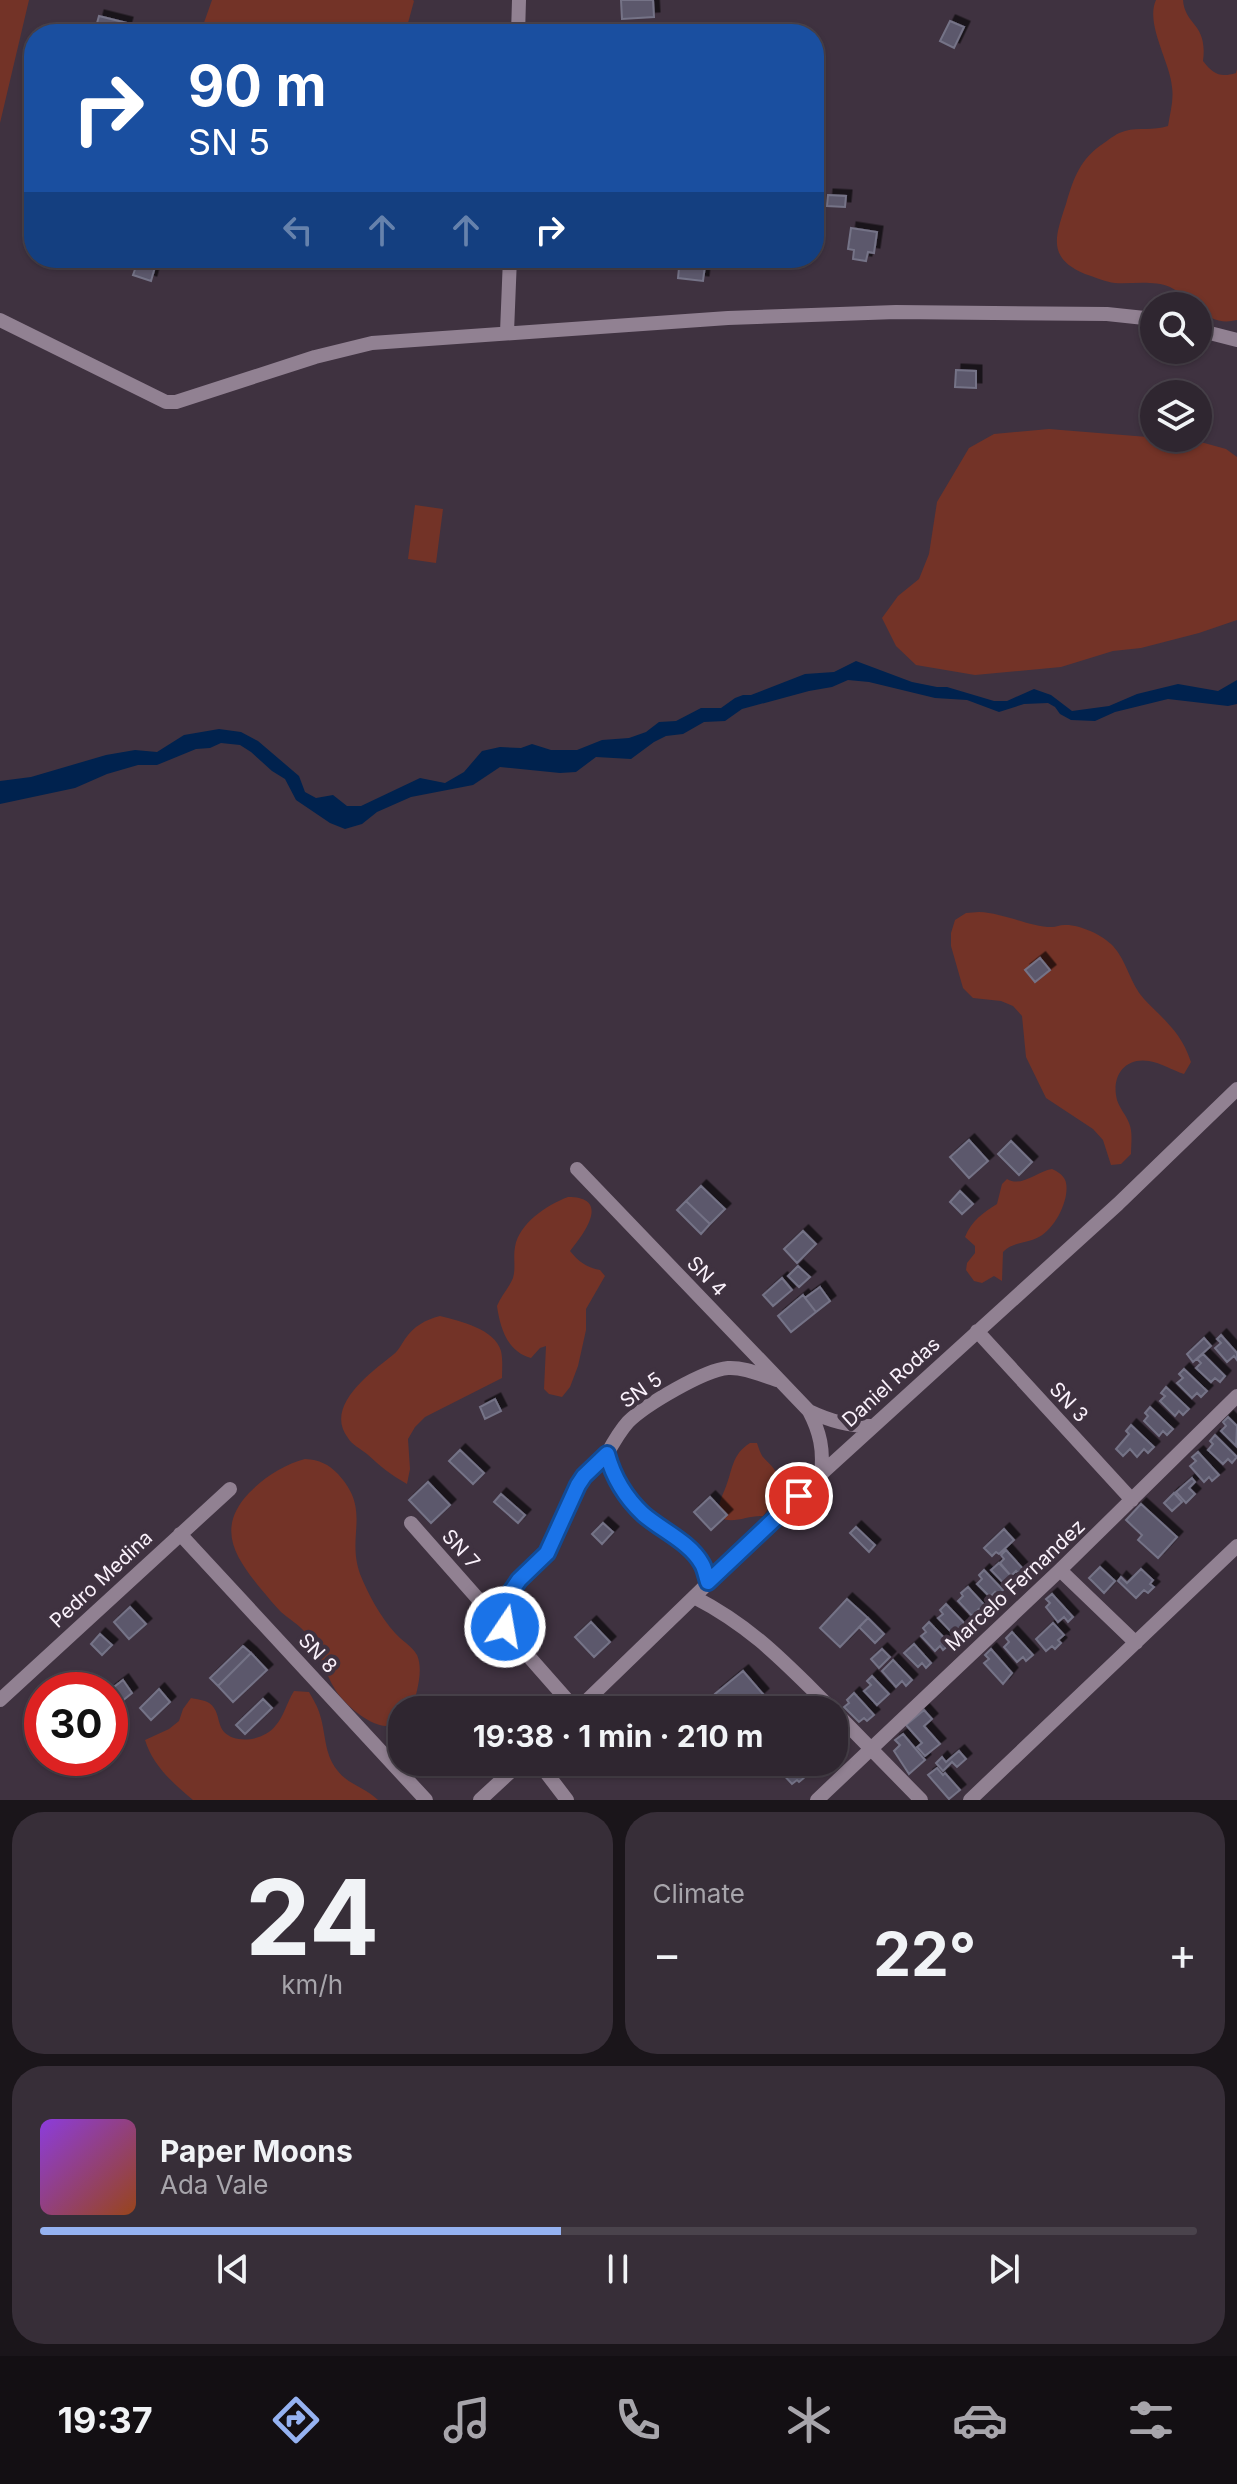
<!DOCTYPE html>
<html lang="en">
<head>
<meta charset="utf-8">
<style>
	body { margin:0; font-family:Inter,sans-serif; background:#372e38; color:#f1f3f6; height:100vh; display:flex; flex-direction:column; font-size:30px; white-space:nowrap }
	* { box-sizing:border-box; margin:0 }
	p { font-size:26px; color:#a7a5ab }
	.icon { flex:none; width:44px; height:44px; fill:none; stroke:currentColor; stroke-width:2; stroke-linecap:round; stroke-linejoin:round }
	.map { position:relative; height:1800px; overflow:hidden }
	.details { display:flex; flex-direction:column; gap:12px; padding:12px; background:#1a151a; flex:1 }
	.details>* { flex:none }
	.guide { position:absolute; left:24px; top:24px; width:800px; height:244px; border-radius:32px; box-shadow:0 2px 6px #0004,0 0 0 2px #4a434c; background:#1a4fa0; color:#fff; overflow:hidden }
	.buttons { position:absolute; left:1140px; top:292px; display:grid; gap:16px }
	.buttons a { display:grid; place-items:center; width:72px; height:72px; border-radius:50%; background:#2f2630; box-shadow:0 2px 6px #0004,0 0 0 2px #4a434c; font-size:40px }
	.speed { position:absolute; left:24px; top:1672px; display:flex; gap:16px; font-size:40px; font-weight:700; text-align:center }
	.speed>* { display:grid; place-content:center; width:104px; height:104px; border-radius:50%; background:#2f2630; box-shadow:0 2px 6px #0004,0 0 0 2px #4a434c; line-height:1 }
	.speed .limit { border:12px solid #d22; background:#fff; color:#111 }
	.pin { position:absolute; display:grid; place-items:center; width:68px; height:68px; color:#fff; margin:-34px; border:4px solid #fff; border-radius:50%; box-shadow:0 2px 8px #0007 }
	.me { position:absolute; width:88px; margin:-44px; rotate:12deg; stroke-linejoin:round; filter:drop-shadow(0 0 6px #0008) }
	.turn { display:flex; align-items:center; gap:28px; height:168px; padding:0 32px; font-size:36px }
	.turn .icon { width:104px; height:104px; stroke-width:2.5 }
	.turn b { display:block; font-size:56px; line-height:68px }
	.lanes { display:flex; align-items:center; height:76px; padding:0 32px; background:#0003; justify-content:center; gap:40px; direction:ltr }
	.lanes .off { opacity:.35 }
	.big { font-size:60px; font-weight:700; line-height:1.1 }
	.details .card { flex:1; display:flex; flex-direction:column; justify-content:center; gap:12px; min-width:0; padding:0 28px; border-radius:32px; background:#372e38 }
	.details .dial { align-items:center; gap:0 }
	.dial b { font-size:104px; line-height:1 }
	.song { display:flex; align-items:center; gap:24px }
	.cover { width:96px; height:96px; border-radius:12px; background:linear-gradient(135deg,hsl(270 70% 55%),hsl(20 70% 35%)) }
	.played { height:8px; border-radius:4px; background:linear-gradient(90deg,#95b2f1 45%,#4a434c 45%) }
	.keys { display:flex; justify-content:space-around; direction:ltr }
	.heat { display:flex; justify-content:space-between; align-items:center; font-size:44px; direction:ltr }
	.details .tiles { flex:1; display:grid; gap:12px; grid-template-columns:1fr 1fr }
	.card:last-child { grid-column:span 2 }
	.trip { position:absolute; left:388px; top:1696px; width:460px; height:80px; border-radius:32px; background:#2f2630; box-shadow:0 2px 6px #0004,0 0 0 2px #4a434c; font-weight:700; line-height:80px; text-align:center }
	.menu { display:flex; height:128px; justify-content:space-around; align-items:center; background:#130f13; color:#a7a5ab }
	.menu .icon { width:56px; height:56px }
	.menu .on { color:#95b2f1 }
	.menu b { font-size:36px; color:#f1f3f6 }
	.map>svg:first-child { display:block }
	.green { fill:#733327 }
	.water { fill:#00224e }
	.building { fill:#5b596c; stroke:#757387; stroke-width:2; filter:url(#shadow) }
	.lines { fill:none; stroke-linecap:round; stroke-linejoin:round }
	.minor { stroke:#918192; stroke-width:14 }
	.route-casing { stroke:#114b97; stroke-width:20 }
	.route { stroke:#1a73e8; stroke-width:14 }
	.labels { text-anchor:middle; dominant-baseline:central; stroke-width:8; stroke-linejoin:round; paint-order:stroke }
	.street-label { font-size:20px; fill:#faf1fb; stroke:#3f3240 }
</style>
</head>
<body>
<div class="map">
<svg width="1237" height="1800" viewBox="0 0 1237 1800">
	<defs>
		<filter id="shadow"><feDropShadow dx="5.5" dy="-5.5" stdDeviation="0" flood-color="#0009"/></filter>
	</defs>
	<rect width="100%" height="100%" fill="#3f3240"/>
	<path class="green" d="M 0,0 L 29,0 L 0,123 Z
		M 212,0 L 413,0 L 414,1 L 405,34 L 200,34 Z
		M 1156,0 L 1183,0 C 1185,26 1208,23 1203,61 C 1213,74 1220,78 1236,73 L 1237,69 L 1237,320 C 1221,324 1210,319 1198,309 L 1198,306 L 1195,306 C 1187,299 1180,292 1170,287 C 1153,280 1133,284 1115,283 C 1105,282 1095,277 1085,274 C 1047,258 1055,237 1066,204 C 1074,177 1080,159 1104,143 C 1111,138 1117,133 1125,131 C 1139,127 1153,131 1168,126 C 1170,113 1174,100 1172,87 C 1170,62 1145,24 1156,0 Z
		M 1049,429 L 1197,441 L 1226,449 L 1237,457 L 1237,620 L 1199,633 L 1141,648 L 1113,651 L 1061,667 L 975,675 L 916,665 L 896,646 L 882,618 L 898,596 L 919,579 L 929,554 L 937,502 L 969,448 L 994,434 Z
		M 415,505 L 443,509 L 436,563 L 408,559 Z
		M 979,912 C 1004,913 1030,927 1052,927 C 1056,927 1060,925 1064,925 C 1079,924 1103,935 1113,946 C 1127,961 1130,984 1144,999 C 1165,1021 1181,1032 1191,1062 L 1184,1074 C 1172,1070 1161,1063 1149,1061 C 1124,1057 1111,1077 1117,1100 C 1120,1109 1126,1115 1129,1123 C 1133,1132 1131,1144 1131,1154 L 1121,1164 L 1111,1165 L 1103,1140 L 1093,1129 L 1046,1098 L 1026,1057 L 1022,1016 L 1013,1006 L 1001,1001 L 973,998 L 963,988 L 951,946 L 951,933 L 955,920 L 966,913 Z
		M 1052,1169 C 1065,1175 1068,1181 1066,1195 C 1063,1212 1050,1235 1032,1240 C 1020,1244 1012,1243 1003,1252 L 1002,1281 L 994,1276 L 982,1283 L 974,1281 L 966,1270 L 967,1263 L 975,1253 L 975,1246 L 965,1237 C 972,1220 983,1213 997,1204 L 1002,1184 L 1007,1179 C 1022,1188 1037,1171 1052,1169 Z
		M 568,1197 C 613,1197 582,1236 570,1251 C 578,1261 587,1268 600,1270 L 605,1276 L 586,1309 L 586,1330 L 578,1366 L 570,1387 L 562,1397 L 549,1394 L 544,1389 L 546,1346 L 540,1348 L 531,1358 C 507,1352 500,1327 497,1306 C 501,1296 509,1288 513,1278 C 516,1268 513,1257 515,1247 C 519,1223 547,1205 568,1197 Z
		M 440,1316 C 460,1321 495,1329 501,1351 C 503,1360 502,1369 502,1378 L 425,1417 L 415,1427 L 408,1439 L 410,1469 L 407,1484 C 391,1475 380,1466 367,1454 C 361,1449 352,1445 348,1438 C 323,1406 373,1371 394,1354 C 399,1350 401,1345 405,1339 C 414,1326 425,1320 440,1316 Z
		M 750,1443 L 757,1443 C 763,1462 764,1456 774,1469 C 785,1484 772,1504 763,1516 C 749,1515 737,1523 722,1519 L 718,1514 C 719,1504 721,1498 725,1489 C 733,1470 731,1455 750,1443 Z
		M 305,1459 C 320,1460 328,1464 338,1474 C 372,1511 346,1534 360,1574 C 368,1594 380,1616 395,1633 C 401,1640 412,1646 417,1655 C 424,1671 416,1694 412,1710 L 402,1710 L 402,1721 C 396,1723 391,1726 385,1726 C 367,1724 346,1705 336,1691 C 324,1672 320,1649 305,1632 C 298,1624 289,1619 281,1612 C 274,1605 268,1597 261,1589 C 236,1558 215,1529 249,1493 C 263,1478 285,1464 305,1459 Z
		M 294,1691 L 309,1692 C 313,1699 318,1707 320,1715 C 326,1734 324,1753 337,1770 C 347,1784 366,1788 378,1800 L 193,1800 C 173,1783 153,1766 145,1740 L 169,1729 L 179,1721 L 183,1709 L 191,1698 C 200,1700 209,1700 214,1708 C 219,1715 218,1725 224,1732 C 237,1745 265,1740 276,1725 C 284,1716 287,1702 294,1691 Z"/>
	<path class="water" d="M 856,661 L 912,682 L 937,687 L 947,687 L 994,701 L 1007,701 L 1034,689 L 1051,695 L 1072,711 L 1109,706 L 1137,694 L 1178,684 L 1218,691 L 1237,680 L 1237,704 L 1228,706 L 1168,699 L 1115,712 L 1095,721 L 1071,720 L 1060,714 L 1055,707 L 1048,703 L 1024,704 L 999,712 L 967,700 L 935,698 L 869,682 L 848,680 L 832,687 L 809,691 L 742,709 L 725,721 L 704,722 L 683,734 L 666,736 L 654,742 L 631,759 L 596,757 L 576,772 L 560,773 L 500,767 L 473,785 L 411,797 L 377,812 L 362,824 L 345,829 L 330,823 L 296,800 L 285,779 L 272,771 L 251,752 L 240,745 L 221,743 L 210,748 L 196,749 L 157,765 L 138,765 L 107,774 L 75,788 L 0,804 L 0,781 L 31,777 L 106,755 L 135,750 L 157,752 L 184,735 L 219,729 L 241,732 L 258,741 L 299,776 L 305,792 L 316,798 L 333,795 L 347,806 L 361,806 L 420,778 L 445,783 L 464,772 L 482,751 L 500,747 L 521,748 L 532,744 L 551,750 L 577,750 L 602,740 L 629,738 L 646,732 L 659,722 L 676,721 L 701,708 L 721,708 L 735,698 L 743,695 L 751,695 L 805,674 L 834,672 Z"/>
	<path class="building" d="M 621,0 L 653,0 L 654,17 L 622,19 Z
		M 99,16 L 127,23 L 124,34 L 94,34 Z
		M 950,21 L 964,27 L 954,48 L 940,41 Z
		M 828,195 L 846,196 L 845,207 L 827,206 Z
		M 851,228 L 877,232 L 874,253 L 868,252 L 866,261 L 853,259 L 854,250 L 848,249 Z
		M 680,258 L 706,258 L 703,281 L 678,278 Z
		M 138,261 L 155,267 L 151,281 L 133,275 Z
		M 956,370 L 976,371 L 976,388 L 955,387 Z
		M 1040,958 L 1050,970 L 1035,982 L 1025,970 Z
		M 969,1140 L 988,1161 L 969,1178 L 950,1157 Z
		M 1011,1141 L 1032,1162 L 1019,1175 L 998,1154 Z
		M 701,1186 L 725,1209 L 710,1224 L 686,1201 Z
		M 960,1191 L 973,1204 L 962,1214 L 950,1202 Z
		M 686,1201 L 710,1224 L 701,1234 L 677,1210 Z
		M 803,1231 L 816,1244 L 797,1263 L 784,1249 Z
		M 798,1266 L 810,1277 L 799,1287 L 788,1276 Z
		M 782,1278 L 792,1290 L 773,1306 L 763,1295 Z
		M 820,1287 L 830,1301 L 816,1312 L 805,1298 Z
		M 803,1295 L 816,1312 L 791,1332 L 778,1316 Z
		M 1221,1335 L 1237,1353 L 1237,1360 L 1234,1356 L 1227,1362 L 1215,1348 L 1221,1343 L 1217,1339 Z
		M 1204,1338 L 1211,1346 L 1193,1362 L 1187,1354 Z
		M 1203,1354 L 1225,1376 L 1220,1382 L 1215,1378 L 1211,1382 L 1196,1368 L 1201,1363 L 1197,1359 Z
		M 1184,1369 L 1207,1391 L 1201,1397 L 1197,1393 L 1192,1398 L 1177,1383 L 1183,1378 L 1179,1374 Z
		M 1166,1387 L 1189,1409 L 1183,1415 L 1179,1411 L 1175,1416 L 1160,1401 L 1165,1396 L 1161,1393 Z
		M 495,1399 L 501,1411 L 485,1419 L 480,1407 Z
		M 1150,1407 L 1173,1429 L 1167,1435 L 1163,1431 L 1159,1436 L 1144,1421 L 1148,1416 L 1145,1413 Z
		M 1228,1417 L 1237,1426 L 1236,1446 L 1221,1431 L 1226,1426 L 1223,1422 Z
		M 1131,1425 L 1154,1447 L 1148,1453 L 1144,1449 L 1137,1457 L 1130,1449 L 1123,1456 L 1116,1449 L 1129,1434 L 1126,1431 Z
		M 1215,1435 L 1237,1457 L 1232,1463 L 1228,1459 L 1223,1464 L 1208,1450 L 1213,1444 L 1210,1441 Z
		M 460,1450 L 484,1473 L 473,1484 L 449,1461 Z
		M 1198,1452 L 1219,1475 L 1212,1481 L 1209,1477 L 1204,1482 L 1190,1466 L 1196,1461 L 1192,1457 Z
		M 1192,1478 L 1195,1482 L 1189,1488 L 1195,1494 L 1186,1503 L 1176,1492 Z
		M 428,1482 L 450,1505 L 431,1523 L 409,1500 Z
		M 1174,1493 L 1182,1502 L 1172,1511 L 1164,1503 Z
		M 501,1494 L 525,1515 L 518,1523 L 494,1502 Z
		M 710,1497 L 727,1515 L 711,1530 L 694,1512 Z
		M 1141,1504 L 1177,1537 L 1158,1558 L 1138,1540 L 1142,1535 L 1126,1520 Z
		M 603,1523 L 613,1532 L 602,1544 L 592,1534 Z
		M 856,1527 L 875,1545 L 869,1552 L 850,1533 Z
		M 1004,1529 L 1014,1540 L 999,1554 L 996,1552 L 992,1556 L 984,1548 Z
		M 1006,1550 L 1024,1570 L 1020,1575 L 1016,1571 L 1011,1576 L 1000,1563 L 1004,1559 L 1001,1555 Z
		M 999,1563 L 1012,1577 L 1009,1580 L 1013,1584 L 1008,1588 L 991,1570 Z
		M 1100,1567 L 1115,1581 L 1104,1593 L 1089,1578 Z
		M 1141,1569 L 1153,1580 L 1150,1584 L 1154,1587 L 1148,1593 L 1144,1590 L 1136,1598 L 1118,1581 L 1121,1577 L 1127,1583 Z
		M 984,1570 L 1003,1590 L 998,1595 L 995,1592 L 990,1597 L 977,1584 L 982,1579 L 979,1575 Z
		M 968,1587 L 989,1610 L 984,1615 L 979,1609 L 972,1616 L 958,1601 L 963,1596 L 961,1593 Z
		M 1052,1594 L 1073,1617 L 1068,1622 L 1064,1617 L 1058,1622 L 1046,1607 L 1050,1603 L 1046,1599 Z
		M 847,1599 L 868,1618 L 840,1647 L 820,1628 Z
		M 946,1604 L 967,1626 L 961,1631 L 958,1628 L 952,1633 L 938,1618 L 943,1614 L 940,1610 Z
		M 130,1607 L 146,1624 L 129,1639 L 114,1622 Z
		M 868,1618 L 884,1634 L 875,1643 L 859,1627 Z
		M 591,1622 L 610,1642 L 594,1657 L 575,1637 Z
		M 929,1622 L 950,1644 L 943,1650 L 940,1646 L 935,1651 L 921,1636 L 926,1632 L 923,1628 Z
		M 1053,1623 L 1064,1635 L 1058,1640 L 1061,1643 L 1055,1649 L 1052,1646 L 1046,1651 L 1036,1639 Z
		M 1012,1632 L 1033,1655 L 1026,1661 L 1023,1657 L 1017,1662 L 1004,1647 L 1009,1642 L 1006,1638 Z
		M 100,1634 L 112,1645 L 102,1655 L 91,1644 Z
		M 914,1644 L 931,1663 L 926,1668 L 922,1663 L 918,1667 L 904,1653 Z
		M 243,1646 L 251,1653 L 218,1686 L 210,1678 Z
		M 882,1649 L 890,1657 L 879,1668 L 871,1659 Z
		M 991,1649 L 1012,1673 L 1003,1684 L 984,1663 L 989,1659 L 985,1655 Z
		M 251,1653 L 267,1670 L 233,1702 L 218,1686 Z
		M 893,1660 L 912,1680 L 906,1686 L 902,1681 L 896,1687 L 882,1671 Z
		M 743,1671 L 763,1694 L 745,1710 L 728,1710 L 715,1694 Z
		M 872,1676 L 889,1694 L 877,1705 L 864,1691 L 871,1685 L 867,1681 Z
		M 123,1680 L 132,1693 L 116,1706 L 110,1698 L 110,1690 Z
		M 159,1689 L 170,1702 L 151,1720 L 140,1708 Z
		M 854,1693 L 874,1715 L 867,1721 L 864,1718 L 859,1722 L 844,1707 L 849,1703 L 847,1700 Z
		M 263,1699 L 272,1708 L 245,1734 L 236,1725 Z
		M 924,1710 L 932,1719 L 924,1726 L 940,1744 L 925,1756 L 917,1747 L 922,1743 L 906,1725 Z
		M 903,1734 L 925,1760 L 909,1774 L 894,1751 L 900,1745 L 895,1740 Z
		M 959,1751 L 966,1759 L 957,1767 L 952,1762 L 943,1771 L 936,1763 L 942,1757 L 946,1762 Z
		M 780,1762 L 792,1762 L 805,1777 L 799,1782 L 797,1780 L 792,1784 L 779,1770 L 784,1766 Z
		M 937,1768 L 943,1775 L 945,1773 L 960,1790 L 949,1799 L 928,1775 Z"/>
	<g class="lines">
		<path class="minor" d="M 518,34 L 519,0
			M 0,320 L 166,402 L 176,402 L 315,357 L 372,343 L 728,318 L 896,312 L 1107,314 L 1154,319
			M 1198,330 L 1237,340
			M 507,332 L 510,258
			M 577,1169 L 809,1411 C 820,1432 824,1450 821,1474
			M 977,1331 L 1132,1500
			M 809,1411 C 830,1421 850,1427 873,1426
			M 411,1523 L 576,1710
			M 180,1534 L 426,1800
			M 1060,1570 L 1136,1643
			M 708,1582 C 706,1576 705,1569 702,1564 C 690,1542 661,1530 643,1514 C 626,1498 613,1476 607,1454 C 613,1443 619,1432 628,1422 C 645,1405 704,1370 728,1368 C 744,1367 761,1375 777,1380
			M 694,1597 C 754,1628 786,1664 833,1710
			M 505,1627 L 506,1599 L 519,1580 L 547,1553 L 578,1485 L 584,1476 L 607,1454
			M 0,1700 L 230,1489
			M 577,1710 L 821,1474 L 1118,1204 L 1237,1089
			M 834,1711 L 921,1800
			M 538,1762 L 567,1800
			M 480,1800 L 521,1762
			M 817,1800 L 1060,1570 L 1237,1396
			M 970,1800 L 1237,1546"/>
	</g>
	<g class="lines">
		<defs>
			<path id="route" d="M 505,1627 L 506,1599 L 519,1580 L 547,1553 L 578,1485 L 584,1476 L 607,1454 C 613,1476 626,1498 643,1514 C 661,1530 690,1542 702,1564 C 705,1569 706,1576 708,1582 L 799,1496"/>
		</defs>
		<use href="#route" class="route-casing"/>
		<use href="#route" class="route"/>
	</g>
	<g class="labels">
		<g class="street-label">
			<text transform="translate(707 1276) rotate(46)">SN 4</text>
			<text transform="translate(891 1382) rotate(-42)">Daniel Rodas</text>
			<text transform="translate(641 1390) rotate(-35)">SN 5</text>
			<text transform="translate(1069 1402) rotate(47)">SN 3</text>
			<text transform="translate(461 1549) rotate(48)">SN 7</text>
			<text transform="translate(101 1579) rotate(-43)">Pedro Medina</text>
			<text transform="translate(1015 1585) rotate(-43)">Marcelo Fernandez</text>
			<text transform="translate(318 1653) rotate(47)">SN 8</text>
		</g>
	</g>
</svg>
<div class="buttons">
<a><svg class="icon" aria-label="search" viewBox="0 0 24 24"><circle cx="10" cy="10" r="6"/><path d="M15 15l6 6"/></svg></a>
<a><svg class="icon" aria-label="layers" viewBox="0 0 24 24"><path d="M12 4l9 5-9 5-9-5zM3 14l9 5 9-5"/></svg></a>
</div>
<div class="speed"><div class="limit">30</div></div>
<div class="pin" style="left:799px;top:1496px;background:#d93025"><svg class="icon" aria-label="arrive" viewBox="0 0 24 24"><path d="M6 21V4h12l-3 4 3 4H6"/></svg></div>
<svg class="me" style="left:505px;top:1627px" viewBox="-20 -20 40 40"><circle r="17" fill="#1a73e8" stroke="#fff" stroke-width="3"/><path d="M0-11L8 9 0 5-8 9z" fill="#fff"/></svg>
<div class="trip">19:38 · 1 min · 210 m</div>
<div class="guide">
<div class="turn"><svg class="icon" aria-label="right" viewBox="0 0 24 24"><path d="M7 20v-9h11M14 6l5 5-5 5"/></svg><div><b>90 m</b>SN 5</div></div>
<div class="lanes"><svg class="icon off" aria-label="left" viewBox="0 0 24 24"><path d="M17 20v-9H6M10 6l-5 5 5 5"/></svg><svg class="icon off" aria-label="ahead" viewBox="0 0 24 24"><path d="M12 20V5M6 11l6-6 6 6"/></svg><svg class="icon off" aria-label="ahead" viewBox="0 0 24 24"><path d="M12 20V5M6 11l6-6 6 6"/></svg><svg class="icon" aria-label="right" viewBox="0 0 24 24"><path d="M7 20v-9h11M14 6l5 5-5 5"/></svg></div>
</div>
</div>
<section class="details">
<div class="tiles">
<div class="card dial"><b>24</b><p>km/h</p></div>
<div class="card"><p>Climate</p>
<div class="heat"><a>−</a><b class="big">22°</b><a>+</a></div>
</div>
<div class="card">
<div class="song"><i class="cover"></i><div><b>Paper Moons</b><p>Ada Vale</p></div></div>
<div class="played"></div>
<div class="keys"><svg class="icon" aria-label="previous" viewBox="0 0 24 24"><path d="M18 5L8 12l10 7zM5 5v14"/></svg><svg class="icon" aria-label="pause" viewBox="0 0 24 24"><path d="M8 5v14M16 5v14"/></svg><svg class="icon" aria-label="next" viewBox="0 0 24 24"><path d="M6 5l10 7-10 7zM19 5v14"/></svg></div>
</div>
</div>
</section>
<nav class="menu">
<b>19:37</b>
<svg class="icon on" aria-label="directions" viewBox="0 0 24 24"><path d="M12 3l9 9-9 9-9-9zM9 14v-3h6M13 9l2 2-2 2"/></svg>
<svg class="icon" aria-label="music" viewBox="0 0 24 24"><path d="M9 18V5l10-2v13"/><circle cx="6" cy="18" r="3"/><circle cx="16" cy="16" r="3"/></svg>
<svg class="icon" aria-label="phone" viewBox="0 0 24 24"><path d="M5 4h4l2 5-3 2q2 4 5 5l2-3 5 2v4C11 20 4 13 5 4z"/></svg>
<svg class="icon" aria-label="climate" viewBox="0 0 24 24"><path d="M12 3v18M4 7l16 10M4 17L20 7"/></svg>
<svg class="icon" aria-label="car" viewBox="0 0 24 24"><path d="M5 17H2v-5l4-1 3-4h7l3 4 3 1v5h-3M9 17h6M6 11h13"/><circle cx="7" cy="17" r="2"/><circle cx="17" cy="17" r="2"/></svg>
<svg class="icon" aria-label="filters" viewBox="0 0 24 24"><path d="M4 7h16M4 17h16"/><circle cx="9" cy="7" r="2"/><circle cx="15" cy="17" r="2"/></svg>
</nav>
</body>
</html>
